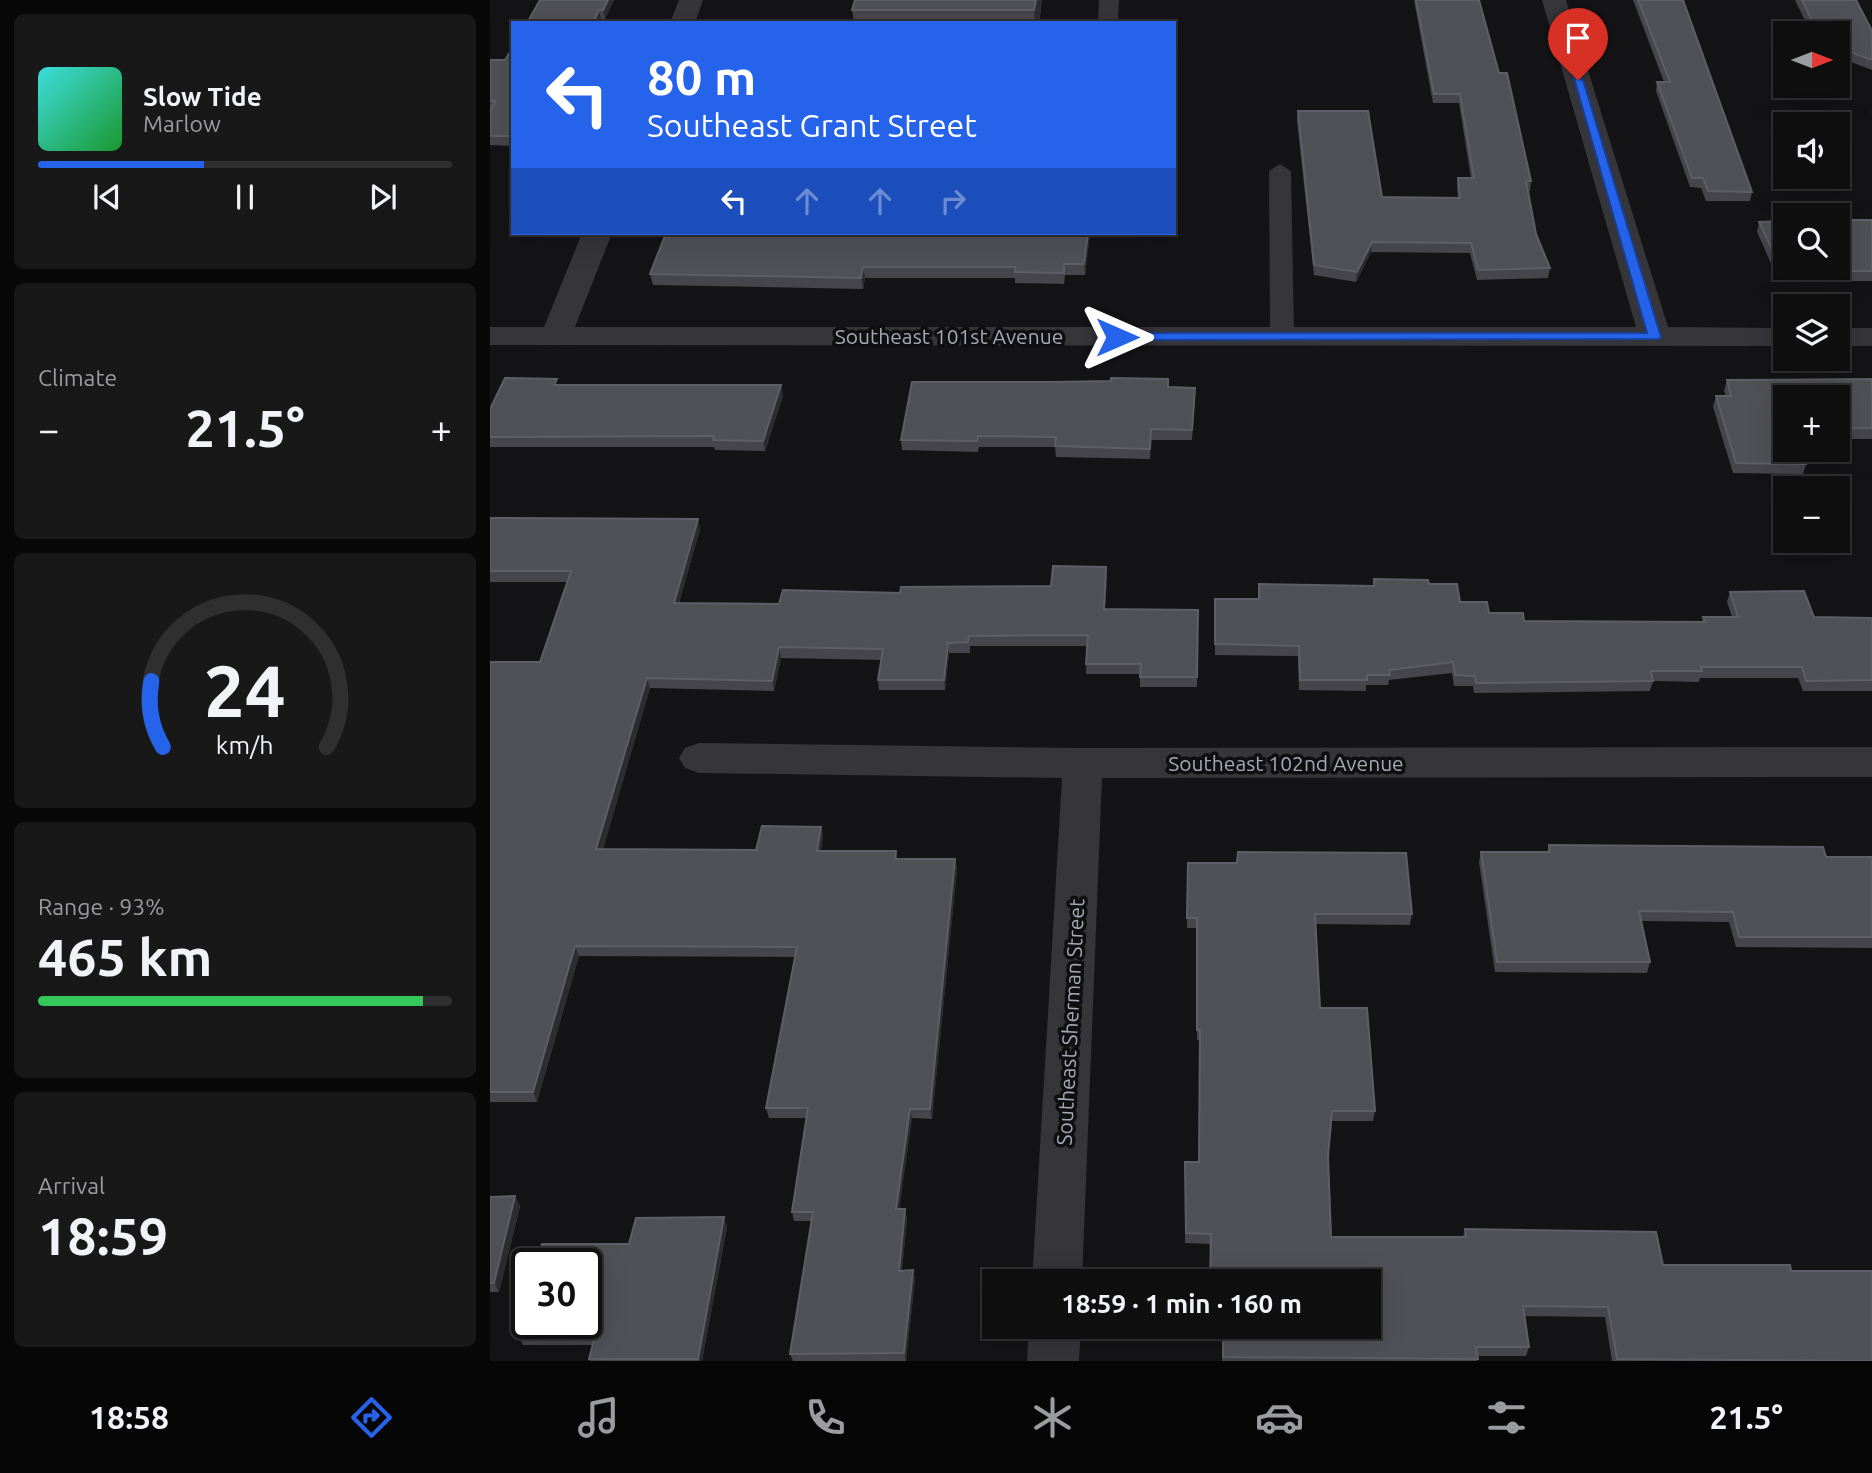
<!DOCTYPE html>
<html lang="en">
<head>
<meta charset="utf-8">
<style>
	body { margin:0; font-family:Ubuntu,sans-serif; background:#181819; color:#f1f3f6; height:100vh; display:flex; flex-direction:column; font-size:26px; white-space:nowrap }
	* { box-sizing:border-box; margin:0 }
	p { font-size:23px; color:#9b9c9f }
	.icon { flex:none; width:38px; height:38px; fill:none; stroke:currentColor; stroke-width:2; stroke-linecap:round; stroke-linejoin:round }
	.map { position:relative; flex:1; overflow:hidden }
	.drawer { display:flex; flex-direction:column; gap:14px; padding:14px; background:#080809; width:490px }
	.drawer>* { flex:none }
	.hud { position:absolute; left:21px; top:21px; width:665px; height:214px; border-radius:0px; box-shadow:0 7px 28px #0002,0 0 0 2px #2f2f30; background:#2563eb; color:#fff; overflow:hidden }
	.needle { width:46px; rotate:90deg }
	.tools { position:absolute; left:1283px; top:21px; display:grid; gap:14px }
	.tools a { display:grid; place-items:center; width:77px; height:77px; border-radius:0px; background:#0f0f10; box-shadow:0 7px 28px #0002,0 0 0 2px #2f2f30; font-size:35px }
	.speed { position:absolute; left:21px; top:1248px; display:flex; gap:14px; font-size:35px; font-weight:700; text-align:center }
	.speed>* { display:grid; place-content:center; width:91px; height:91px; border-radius:50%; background:#0f0f10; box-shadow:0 7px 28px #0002,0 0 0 2px #2f2f30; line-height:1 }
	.speed .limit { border:4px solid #111; border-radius:10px; background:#fff; color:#111 }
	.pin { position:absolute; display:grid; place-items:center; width:60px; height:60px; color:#fff; margin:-72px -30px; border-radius:50% 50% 50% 0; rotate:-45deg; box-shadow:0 0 7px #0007 }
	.pin .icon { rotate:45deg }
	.me { position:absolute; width:77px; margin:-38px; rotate:90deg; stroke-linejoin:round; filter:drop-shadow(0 0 5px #0008) }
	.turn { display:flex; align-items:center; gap:24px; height:147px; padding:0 21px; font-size:32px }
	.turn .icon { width:91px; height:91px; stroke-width:2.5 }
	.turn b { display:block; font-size:49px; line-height:60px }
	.lanes { display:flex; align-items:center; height:66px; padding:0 21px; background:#0003; justify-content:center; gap:35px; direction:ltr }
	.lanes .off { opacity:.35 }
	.big { font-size:52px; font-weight:600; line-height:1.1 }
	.drawer .card { flex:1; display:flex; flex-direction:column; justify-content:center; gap:10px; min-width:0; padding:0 24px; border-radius:10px; background:#181819 }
	.drawer .dial { align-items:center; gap:0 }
	.dial svg { height:182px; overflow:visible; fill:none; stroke:#2f2f30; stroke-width:7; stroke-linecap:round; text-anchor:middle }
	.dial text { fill:#f1f3f6; stroke:none }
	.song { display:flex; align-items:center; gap:21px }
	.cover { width:84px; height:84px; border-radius:10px; background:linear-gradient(135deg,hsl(180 70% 55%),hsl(130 70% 35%)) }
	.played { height:7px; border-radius:4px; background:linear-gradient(90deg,#2563eb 40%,#2f2f30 40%) }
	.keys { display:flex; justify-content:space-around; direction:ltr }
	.heat { display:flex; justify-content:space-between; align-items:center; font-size:38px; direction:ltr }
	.charge { height:10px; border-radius:5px; background:linear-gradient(90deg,#34c759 93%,#2f2f30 0) }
	.trip { position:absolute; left:492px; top:1269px; width:399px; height:70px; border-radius:0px; background:#0f0f10; box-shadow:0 7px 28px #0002,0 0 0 2px #2f2f30; font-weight:600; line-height:70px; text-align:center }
	.tabs { display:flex; height:112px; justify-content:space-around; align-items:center; background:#060606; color:#9b9c9f }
	.tabs .icon { width:49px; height:49px }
	.tabs .current { color:#2563eb }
	.tabs b { font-size:32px; color:#f1f3f6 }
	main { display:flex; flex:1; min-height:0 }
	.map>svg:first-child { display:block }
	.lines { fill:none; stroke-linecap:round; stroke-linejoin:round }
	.service { fill:#35353a; fill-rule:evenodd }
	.minor { fill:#35353a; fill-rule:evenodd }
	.wall { fill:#45454b }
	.shaded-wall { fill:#2d2d31 }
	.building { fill:#505057; stroke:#5d5e66; stroke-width:2 }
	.route { fill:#2563eb; stroke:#184099; stroke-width:2 }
	.labels { text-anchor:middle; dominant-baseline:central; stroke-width:7; stroke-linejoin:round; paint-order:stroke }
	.street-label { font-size:21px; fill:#a6a8b6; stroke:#0f0f11 }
</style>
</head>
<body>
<main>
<section class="drawer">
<div class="card">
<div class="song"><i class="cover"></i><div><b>Slow Tide</b><p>Marlow</p></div></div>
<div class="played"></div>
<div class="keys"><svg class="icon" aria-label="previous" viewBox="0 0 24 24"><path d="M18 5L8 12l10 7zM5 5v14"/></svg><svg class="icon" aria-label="pause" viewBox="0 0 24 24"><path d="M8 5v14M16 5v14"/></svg><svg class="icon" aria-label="next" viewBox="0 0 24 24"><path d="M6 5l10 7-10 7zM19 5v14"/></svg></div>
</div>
<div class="card"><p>Climate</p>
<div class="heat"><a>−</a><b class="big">21.5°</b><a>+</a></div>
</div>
<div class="card dial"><svg viewBox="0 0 100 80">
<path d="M14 69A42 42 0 1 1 86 69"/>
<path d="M14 69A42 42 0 0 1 9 40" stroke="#2563eb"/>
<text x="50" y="56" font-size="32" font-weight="700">24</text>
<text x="50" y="72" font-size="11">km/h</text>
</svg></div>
<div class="card"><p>Range · 93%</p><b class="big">465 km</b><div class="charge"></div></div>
<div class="card"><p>Arrival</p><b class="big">18:59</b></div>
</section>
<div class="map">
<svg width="1382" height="1361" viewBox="0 0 1382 1361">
	<rect width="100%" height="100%" fill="#141416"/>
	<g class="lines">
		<path class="service" d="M 609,0 L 629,0 L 628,23 L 608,23 Z
			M 790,164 L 801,171 L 804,337 L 801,342 L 783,342 L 780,337 L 779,171 Z"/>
		<path class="minor" d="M 189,0 L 213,0 L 205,23 L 180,23 Z
			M 1052,0 L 1076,0 L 1178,327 L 1295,328 L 1295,346 L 0,345 L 0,327 L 54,327 L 92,233 L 122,233 L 85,327 L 1146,327 Z
			M 1348,328 L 1382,328 L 1382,346 L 1348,346 Z
			M 209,743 L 593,748 L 1382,747 L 1382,777 L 612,778 L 592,1281 L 542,1281 L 572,778 L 209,773 L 195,768 L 189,758 L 195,748 Z
			M 539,1326 L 591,1326 L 589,1361 L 537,1361 Z"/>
	</g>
	<path class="wall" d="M 124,0 L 115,19 L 37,23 Z
		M 365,0 L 552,0 L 549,23 L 364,23 L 362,10 Z
		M 924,0 L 989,0 L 1009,73 L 1041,181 L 1040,191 L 1038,191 L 1046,234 L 1060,268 L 1058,278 L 987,280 L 980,253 L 881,252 L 866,282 L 824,275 L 807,121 L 808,111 L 892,197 L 968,198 L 967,187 L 968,178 L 981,178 L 969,103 L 943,103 Z
		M 1143,0 L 1193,0 L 1262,192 L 1260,201 L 1216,201 L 1211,188 L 1200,187 L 1166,91 L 1167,82 L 1174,82 Z
		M 1305,0 L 1366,0 L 1382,31 L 1382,70 L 1348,57 L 1348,33 L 1321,33 Z
		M 23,47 L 23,146 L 0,145 L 0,60 L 15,60 Z
		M 1382,220 L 1382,281 L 1293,281 L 1288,279 L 1267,232 L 1269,222 Z
		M 600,233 L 595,275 L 575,275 L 574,284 L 525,283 L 525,278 L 375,278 L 373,289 L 163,285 L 160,274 Z
		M 1382,379 L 1382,439 L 1348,439 L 1348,397 L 1295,397 L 1338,453 L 1334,464 L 1316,464 L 1313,474 L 1243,473 L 1223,407 L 1226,396 L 1236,396 L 1234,391 L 1237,380 Z
		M 69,385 L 293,396 L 275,451 L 225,450 L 224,447 L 0,447 L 0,409 Z
		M 678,387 L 705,398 L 702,440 L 661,440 L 660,459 L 566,457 L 565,447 L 489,447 L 488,452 L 412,450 L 411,440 Z
		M 0,518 L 210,529 L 189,603 L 289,604 L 410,593 L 561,586 L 617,578 L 615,609 L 708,610 L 707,687 L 650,687 L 650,674 L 596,674 L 597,646 L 480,646 L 480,653 L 459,653 L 455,690 L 389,690 L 388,680 L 391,660 L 291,658 L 284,691 L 160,688 L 113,849 L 266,850 L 331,827 L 333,837 L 331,851 L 406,851 L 407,859 L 465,859 L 467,869 L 442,1119 L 422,1118 L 409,1209 L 415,1209 L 417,1219 L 412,1270 L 423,1270 L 425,1279 L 416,1361 L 303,1361 L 300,1354 L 322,1221 L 304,1221 L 302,1212 L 317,1118 L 279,1118 L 276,1108 L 305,957 L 89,956 L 47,1102 L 0,1102 L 0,662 L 50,662 L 77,582 L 0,582 Z
		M 884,579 L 939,584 L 970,602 L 999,613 L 1034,621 L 1212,622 L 1213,617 L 1242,617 L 1237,602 L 1240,592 L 1324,617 L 1382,618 L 1382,691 L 1313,691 L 1308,678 L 1210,678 L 1209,682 L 1163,681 L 1160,691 L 984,693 L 983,686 L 964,686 L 962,673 L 899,680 L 898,685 L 876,685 L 876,691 L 809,690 L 808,656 L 725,655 L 725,599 L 769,599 L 769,584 L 883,586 Z
		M 1059,845 L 1336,857 L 1382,857 L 1382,948 L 1246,947 L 1239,922 L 1151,921 L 1160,962 L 1157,973 L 1005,972 L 989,862 L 991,852 L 1057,852 Z
		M 698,863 L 922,914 L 920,925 L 825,924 L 830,1008 L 885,1111 L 883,1121 L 841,1121 L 838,1156 L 841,1237 L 973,1237 L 975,1229 L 1173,1265 L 1301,1271 L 1382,1361 L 1122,1361 L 1115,1317 L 1034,1316 L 1039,1347 L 1036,1356 L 987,1356 L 987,1361 L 732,1361 L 732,1326 L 878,1326 L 720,1244 L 695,1243 L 695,1162 L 709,1162 L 710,1040 L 707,1040 L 707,928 L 697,928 Z
		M 25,1196 L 30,1206 L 9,1292 L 0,1292 L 0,1197 Z
		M 234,1217 L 237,1227 L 212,1361 L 100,1361 L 99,1359 L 102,1345 L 33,1345 L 28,1336 L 139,1244 Z"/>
	<path class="shaded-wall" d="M 118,0 L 124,0 L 115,19 L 113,10 Z
		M 546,0 L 552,0 L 549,23 L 545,23 L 544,10 Z
		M 109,10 L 111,19 L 110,23 L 103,23 Z
		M 598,233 L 600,233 L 595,275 L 594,264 Z
		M 882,242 L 881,252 L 866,282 L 867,272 Z
		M 373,267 L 375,278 L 373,289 L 371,278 Z
		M 291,385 L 293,396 L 275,451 L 273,441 Z
		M 208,519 L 210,529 L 186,613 L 184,603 Z
		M 616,567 L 617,578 L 614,620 L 614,609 Z
		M 458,643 L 459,653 L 455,690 L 454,680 Z
		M 289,647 L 291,658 L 284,691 L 282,681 Z
		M 157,678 L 160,688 L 110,860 L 106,849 Z
		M 331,827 L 333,837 L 329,861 L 327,851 Z
		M 465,859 L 467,869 L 442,1119 L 440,1109 Z
		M 85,946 L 89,956 L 47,1102 L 43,1092 Z
		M 420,1109 L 422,1118 L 408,1219 L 406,1209 Z
		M 25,1196 L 30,1206 L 9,1292 L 4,1283 Z
		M 415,1209 L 417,1219 L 411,1280 L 409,1271 Z
		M 234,1217 L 237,1227 L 212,1361 L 209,1361 L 208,1359 Z
		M 423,1270 L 425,1279 L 416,1361 L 414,1353 Z"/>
	<path class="building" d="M 50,0 L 118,0 L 113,10 L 109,10 L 103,23 L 37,23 Z
		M 365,0 L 546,0 L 544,10 L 362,10 Z
		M 926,0 L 989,0 L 1009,73 L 1017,73 L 1041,181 L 1036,181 L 1046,234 L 1060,268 L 988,270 L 981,243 L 882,242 L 867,272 L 824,265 L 808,111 L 878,111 L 892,197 L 970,198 L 968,178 L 984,178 L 970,94 L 944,94 Z
		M 1148,0 L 1193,0 L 1262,192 L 1218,191 L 1213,178 L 1202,178 L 1167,82 L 1180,82 Z
		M 1312,0 L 1366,0 L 1382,31 L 1382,60 L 1348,47 L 1348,33 L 1328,33 Z
		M 23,47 L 23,136 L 0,136 L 0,110 L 5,101 L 0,101 L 0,60 L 15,60 Z
		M 1348,220 L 1382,220 L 1382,271 L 1296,271 L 1291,269 L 1269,222 L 1295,221 L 1295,268 L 1348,268 Z
		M 176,233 L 598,233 L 594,264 L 574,264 L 574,273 L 525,272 L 525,267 L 373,267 L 371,278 L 160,274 Z
		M 15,378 L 67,379 L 64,385 L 291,385 L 273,441 L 223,440 L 224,436 L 0,437 L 0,409 Z
		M 621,378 L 678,379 L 678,387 L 705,388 L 702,430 L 661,429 L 660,449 L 565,446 L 566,437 L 488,436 L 487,441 L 411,440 L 422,382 L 562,382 L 621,381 Z
		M 1382,379 L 1382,428 L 1348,429 L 1348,397 L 1295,397 L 1295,450 L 1336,450 L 1338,453 L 1312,453 L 1316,464 L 1246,463 L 1226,396 L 1241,396 L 1237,380 Z
		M 0,518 L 208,519 L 184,603 L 289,604 L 293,590 L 410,593 L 411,587 L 561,586 L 563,566 L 616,567 L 614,609 L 708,610 L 707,677 L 650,677 L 651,664 L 596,664 L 598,635 L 479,636 L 478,642 L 458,643 L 454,680 L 388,680 L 393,649 L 289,647 L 282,681 L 157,678 L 106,849 L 266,850 L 272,826 L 331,827 L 327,851 L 406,851 L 405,859 L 465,859 L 440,1109 L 420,1109 L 406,1209 L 415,1209 L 409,1271 L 423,1270 L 414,1353 L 300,1354 L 323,1212 L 302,1212 L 318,1108 L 276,1108 L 307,947 L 85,946 L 43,1092 L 0,1092 L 0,662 L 50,662 L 81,571 L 0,571 Z
		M 884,579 L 938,580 L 939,584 L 967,584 L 970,602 L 997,602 L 999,613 L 1033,613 L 1034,621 L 1215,622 L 1213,617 L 1248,617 L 1240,592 L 1314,591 L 1324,617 L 1382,618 L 1382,680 L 1316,681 L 1312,667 L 1211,667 L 1212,671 L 1161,671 L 1163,681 L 986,683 L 985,676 L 965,675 L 963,662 L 899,670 L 900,675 L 877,675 L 877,680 L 810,680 L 809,646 L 725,644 L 725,599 L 769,599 L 769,584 L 884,586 Z
		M 1059,845 L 1333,847 L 1336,857 L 1382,857 L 1382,937 L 1249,937 L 1243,912 L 1149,911 L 1160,962 L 1007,962 L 991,852 L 1060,852 Z
		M 748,852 L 916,853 L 922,914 L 825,914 L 830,1008 L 877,1008 L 885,1111 L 842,1111 L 838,1156 L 841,1237 L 976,1237 L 975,1229 L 1166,1232 L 1173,1265 L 1300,1265 L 1301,1271 L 1382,1271 L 1382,1361 L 1127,1359 L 1118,1307 L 1033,1306 L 1039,1347 L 986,1347 L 988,1359 L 733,1357 L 733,1326 L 878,1326 L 878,1281 L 720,1281 L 721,1234 L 696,1233 L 695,1162 L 709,1162 L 710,1030 L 707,1030 L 707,918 L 697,918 L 698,863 L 747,863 Z
		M 25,1196 L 4,1283 L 0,1283 L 0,1197 Z
		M 234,1217 L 208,1359 L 99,1359 L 105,1336 L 28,1336 L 37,1302 L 37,1323 L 96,1323 L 96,1264 L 47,1264 L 52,1244 L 139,1244 L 146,1218 Z"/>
	<path class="route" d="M 1084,78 L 1093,80 L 1171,337 L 1169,339 L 627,340 L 621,337 L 627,333 L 1157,333 Z"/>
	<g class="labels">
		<g class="street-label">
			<text x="459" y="336">Southeast 101st Avenue</text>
			<text x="796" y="763">Southeast 102nd Avenue</text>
			<text transform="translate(580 1022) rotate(-87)">Southeast Sherman Street</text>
		</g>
	</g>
</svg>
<div class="tools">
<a><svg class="needle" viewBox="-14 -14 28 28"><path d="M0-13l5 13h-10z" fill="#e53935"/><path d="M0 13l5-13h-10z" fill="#9b9c9f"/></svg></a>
<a><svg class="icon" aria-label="sound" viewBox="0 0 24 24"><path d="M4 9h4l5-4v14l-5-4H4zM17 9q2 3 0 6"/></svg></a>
<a><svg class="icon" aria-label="search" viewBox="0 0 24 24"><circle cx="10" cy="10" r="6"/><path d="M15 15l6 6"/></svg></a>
<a><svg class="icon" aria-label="layers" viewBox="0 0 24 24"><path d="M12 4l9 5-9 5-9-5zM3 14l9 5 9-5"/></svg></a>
<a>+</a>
<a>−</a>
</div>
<div class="speed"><div class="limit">30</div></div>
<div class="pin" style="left:1088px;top:80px;background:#d93025"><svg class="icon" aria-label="arrive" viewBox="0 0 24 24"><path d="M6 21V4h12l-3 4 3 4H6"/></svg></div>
<svg class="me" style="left:627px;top:337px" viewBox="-20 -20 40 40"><path d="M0-17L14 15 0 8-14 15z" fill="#2563eb" stroke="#fff" stroke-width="4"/></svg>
<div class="trip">18:59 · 1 min · 160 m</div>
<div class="hud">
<div class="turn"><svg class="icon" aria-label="left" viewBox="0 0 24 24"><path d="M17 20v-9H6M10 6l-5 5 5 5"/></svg><div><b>80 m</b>Southeast Grant Street</div></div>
<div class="lanes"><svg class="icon" aria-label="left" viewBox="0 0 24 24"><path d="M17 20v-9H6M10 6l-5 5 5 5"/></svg><svg class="icon off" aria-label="ahead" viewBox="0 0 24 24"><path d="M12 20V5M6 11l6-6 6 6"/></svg><svg class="icon off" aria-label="ahead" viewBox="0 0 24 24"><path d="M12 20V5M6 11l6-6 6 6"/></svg><svg class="icon off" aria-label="right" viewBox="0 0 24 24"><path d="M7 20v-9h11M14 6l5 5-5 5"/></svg></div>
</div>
</div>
</main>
<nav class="tabs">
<b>18:58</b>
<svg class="icon current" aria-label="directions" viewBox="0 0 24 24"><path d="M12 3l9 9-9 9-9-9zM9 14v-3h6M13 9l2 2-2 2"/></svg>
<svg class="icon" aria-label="music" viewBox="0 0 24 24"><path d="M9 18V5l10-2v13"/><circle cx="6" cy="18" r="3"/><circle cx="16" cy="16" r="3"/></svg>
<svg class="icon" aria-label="phone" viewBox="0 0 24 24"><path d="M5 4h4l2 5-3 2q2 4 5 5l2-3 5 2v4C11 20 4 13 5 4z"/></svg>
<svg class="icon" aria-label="climate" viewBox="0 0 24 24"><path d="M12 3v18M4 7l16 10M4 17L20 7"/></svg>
<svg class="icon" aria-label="car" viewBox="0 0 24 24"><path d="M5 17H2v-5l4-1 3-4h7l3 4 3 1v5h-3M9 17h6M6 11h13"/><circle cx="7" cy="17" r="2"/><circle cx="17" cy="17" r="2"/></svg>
<svg class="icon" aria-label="filters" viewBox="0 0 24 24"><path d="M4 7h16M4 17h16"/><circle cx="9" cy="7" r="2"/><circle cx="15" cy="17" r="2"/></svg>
<b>21.5°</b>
</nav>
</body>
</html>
